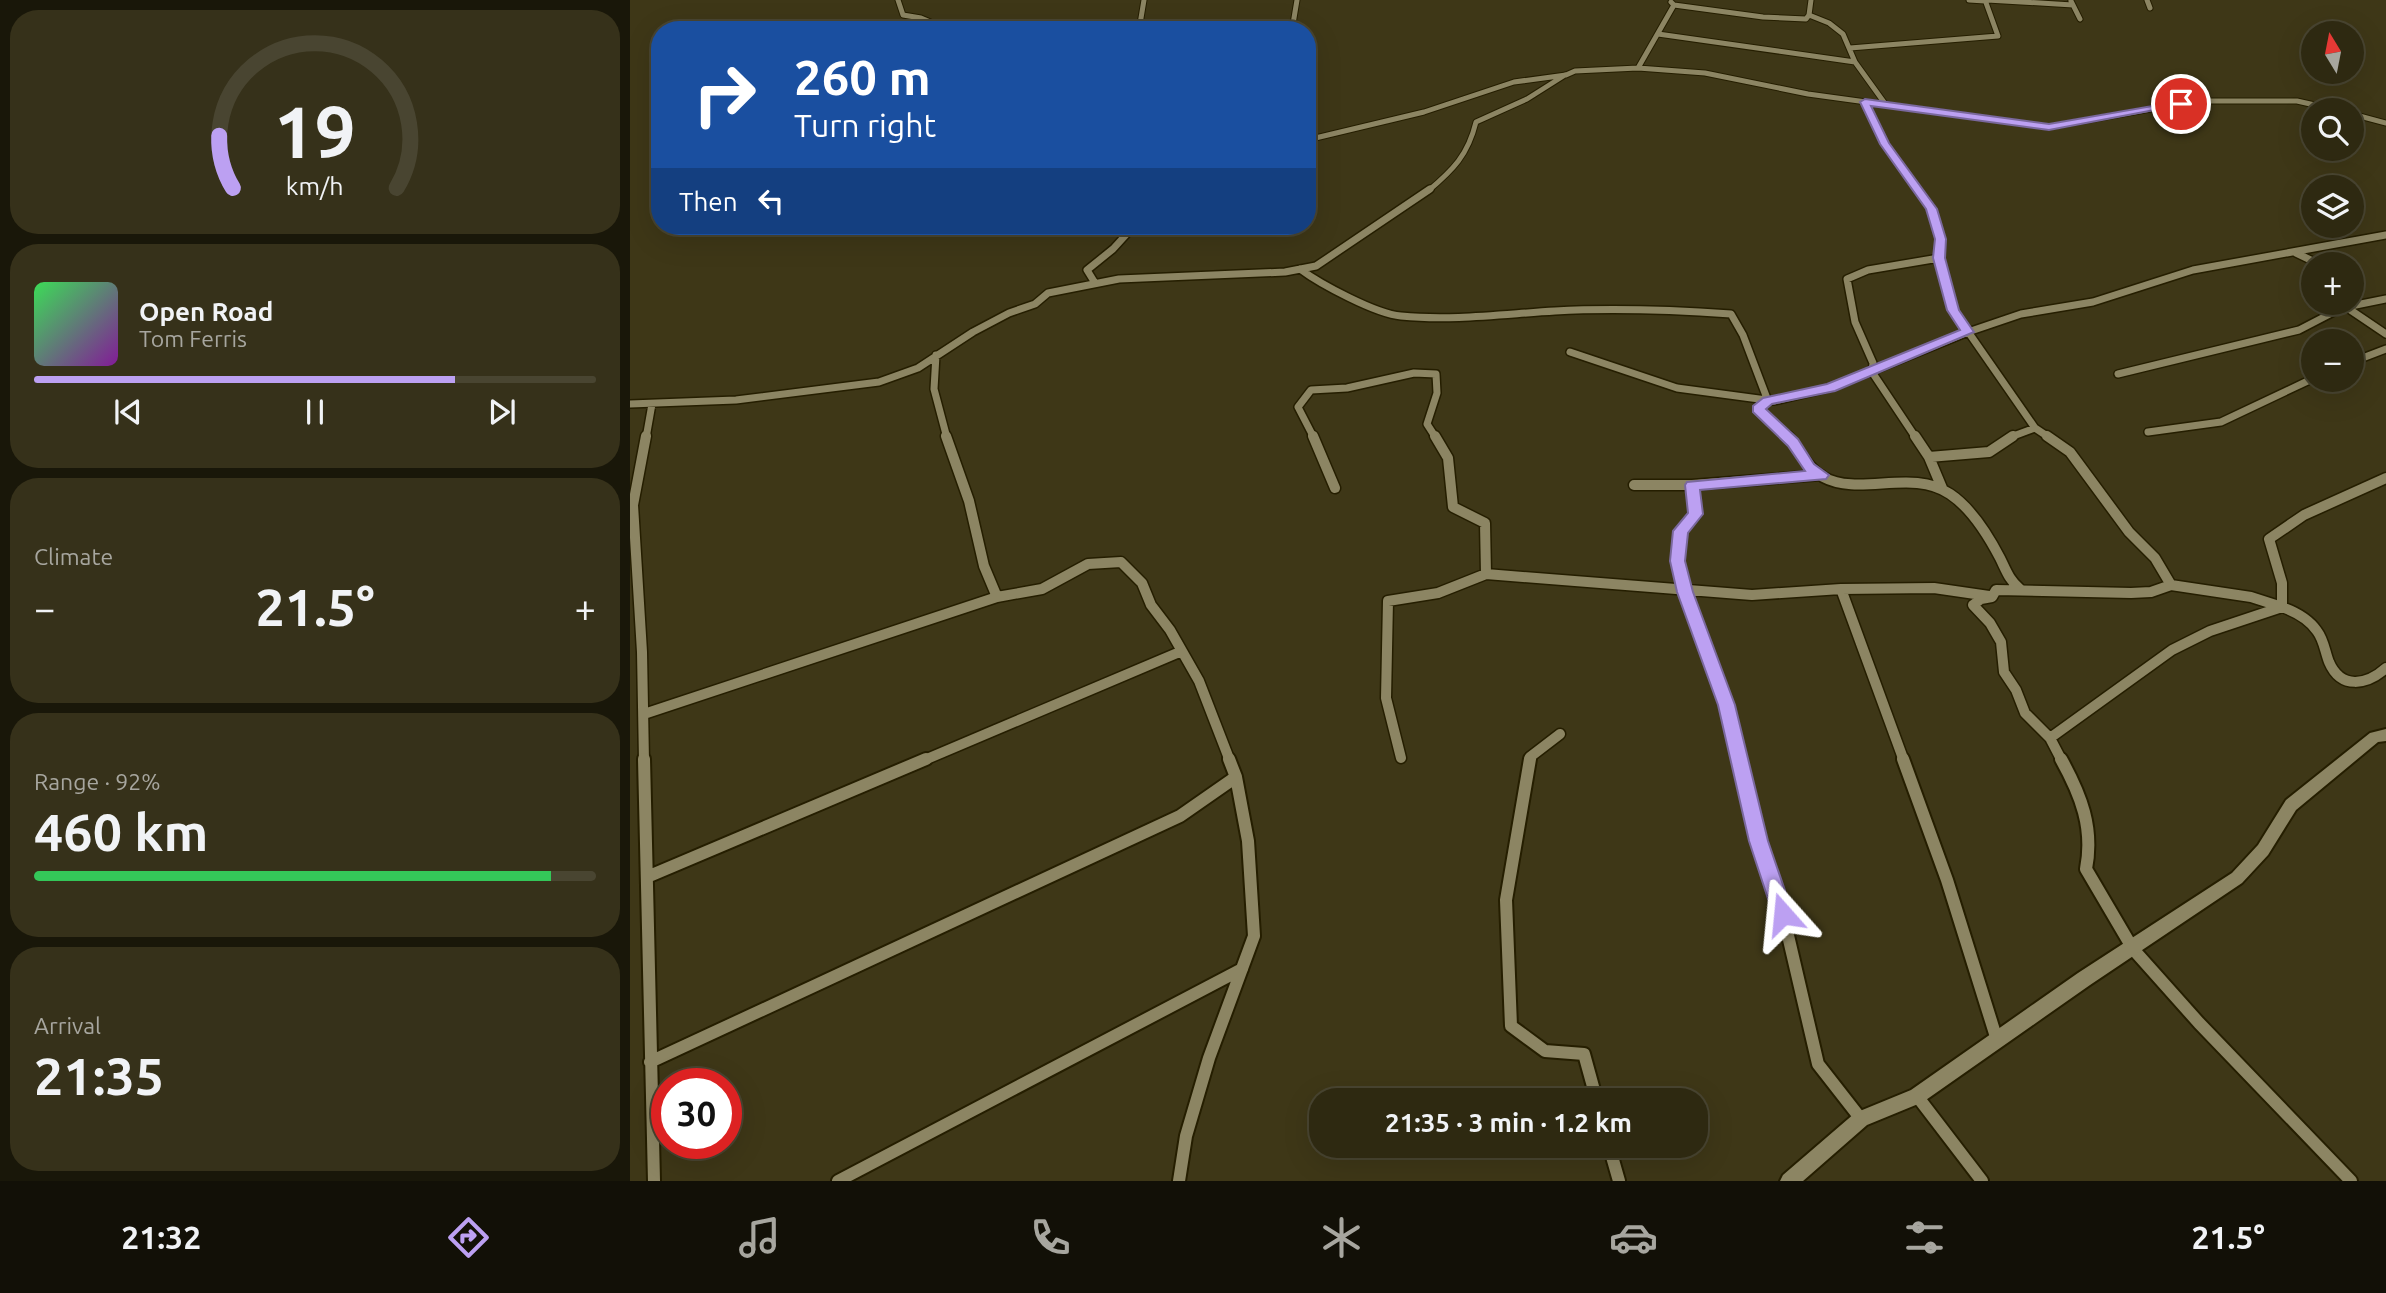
<!DOCTYPE html>
<html lang="en">
<head>
<meta charset="utf-8">
<style>
	body { margin:0; font-family:Ubuntu,sans-serif; background:#36311a; color:#f1f3f6; height:100vh; display:flex; flex-direction:column; font-size:26px; white-space:nowrap }
	* { box-sizing:border-box; margin:0 }
	p { font-size:23px; color:#a7a69f }
	.icon { flex:none; width:38px; height:38px; fill:none; stroke:currentColor; stroke-width:2; stroke-linecap:round; stroke-linejoin:round }
	.map { position:relative; flex:1; overflow:hidden }
	.sheet { display:flex; flex-direction:column; gap:10px; padding:10px; background:#191709; width:630px }
	.sheet>* { flex:none }
	.banner { position:absolute; left:21px; top:21px; width:665px; height:214px; border-radius:28px; box-shadow:0 7px 28px #0002,0 0 0 2px #494531; background:#1a4fa0; color:#fff; overflow:hidden }
	.needle { width:46px; rotate:350deg }
	.controls { position:absolute; left:1671px; top:21px; display:grid; gap:14px }
	.controls a { display:grid; place-items:center; width:63px; height:63px; border-radius:50%; background:#2e2911; box-shadow:0 7px 28px #0002,0 0 0 2px #494531; font-size:35px }
	.speed { position:absolute; left:21px; top:1068px; display:flex; gap:14px; font-size:35px; font-weight:700; text-align:center }
	.speed>* { display:grid; place-content:center; width:91px; height:91px; border-radius:50%; background:#2e2911; box-shadow:0 7px 28px #0002,0 0 0 2px #494531; line-height:1 }
	.speed .limit { border:10px solid #d22; background:#fff; color:#111 }
	.pin { position:absolute; display:grid; place-items:center; width:60px; height:60px; color:#fff; margin:-30px; border:4px solid #fff; border-radius:50%; box-shadow:0 2px 7px #0007 }
	.me { position:absolute; width:77px; margin:-38px; rotate:342deg; stroke-linejoin:round; filter:drop-shadow(0 0 5px #0008) }
	.turn { display:flex; align-items:center; gap:24px; height:147px; padding:0 28px; font-size:32px }
	.turn .icon { width:91px; height:91px; stroke-width:2.5 }
	.turn b { display:block; font-size:49px; line-height:60px }
	.then { display:flex; align-items:center; height:66px; padding:0 28px; background:#0003; gap:14px; font-size:26px }
	.big { font-size:52px; font-weight:700; line-height:1.1 }
	.sheet .widget { flex:1; display:flex; flex-direction:column; justify-content:center; gap:10px; min-width:0; padding:0 24px; border-radius:28px; background:#36311a }
	.sheet .dial { align-items:center; gap:0 }
	.dial svg { height:182px; overflow:visible; fill:none; stroke:#494531; stroke-width:7; stroke-linecap:round; text-anchor:middle }
	.dial text { fill:#f1f3f6; stroke:none }
	.song { display:flex; align-items:center; gap:21px }
	.cover { width:84px; height:84px; border-radius:10px; background:linear-gradient(135deg,hsl(130 70% 55%),hsl(290 70% 35%)) }
	.played { height:7px; border-radius:4px; background:linear-gradient(90deg,#bca0f2 75%,#494531 75%) }
	.keys { display:flex; justify-content:space-around; direction:ltr }
	.heat { display:flex; justify-content:space-between; align-items:center; font-size:38px; direction:ltr }
	.charge { height:10px; border-radius:5px; background:linear-gradient(90deg,#34c759 92%,#494531 0) }
	.trip { position:absolute; left:679px; top:1088px; width:399px; height:70px; border-radius:28px; background:#2e2911; box-shadow:0 7px 28px #0002,0 0 0 2px #494531; font-weight:700; line-height:70px; text-align:center }
	.menu { display:flex; height:112px; justify-content:space-around; align-items:center; background:#121007; color:#a7a69f }
	.menu .icon { width:49px; height:49px }
	.menu .current { color:#bca0f2 }
	.menu b { font-size:32px; color:#f1f3f6 }
	main { display:flex; flex:1; min-height:0 }
	.map>svg:first-child { display:block }
	.lines { fill:none; stroke-linecap:round; stroke-linejoin:round }
	.minor-far3-casing { stroke:#251e00; stroke-width:7 }
	.minor-far2-casing { stroke:#251e00; stroke-width:10 }
	.minor-far1-casing { stroke:#251e00; stroke-width:13 }
	.minor-casing { stroke:#251e00; stroke-width:16 }
	.tertiary-casing { stroke:#251e00; stroke-width:4 }
	.minor-far3 { stroke:#8c8563; stroke-width:5 }
	.minor-far2 { stroke:#8c8563; stroke-width:7 }
	.minor-far1 { stroke:#8c8563; stroke-width:10 }
	.minor { stroke:#8c8563; stroke-width:12 }
	.tertiary { fill:#8c8563; fill-rule:evenodd }
	.route { fill:#bca0f2; stroke:#7a689d; stroke-width:2 }
</style>
</head>
<body>
<main>
<section class="sheet">
<div class="widget dial"><svg viewBox="0 0 100 80">
<path d="M14 69A42 42 0 1 1 86 69"/>
<path d="M14 69A42 42 0 0 1 8 46" stroke="#bca0f2"/>
<text x="50" y="56" font-size="32" font-weight="700">19</text>
<text x="50" y="72" font-size="11">km/h</text>
</svg></div>
<div class="widget">
<div class="song"><i class="cover"></i><div><b>Open Road</b><p>Tom Ferris</p></div></div>
<div class="played"></div>
<div class="keys"><svg class="icon" aria-label="previous" viewBox="0 0 24 24"><path d="M18 5L8 12l10 7zM5 5v14"/></svg><svg class="icon" aria-label="pause" viewBox="0 0 24 24"><path d="M8 5v14M16 5v14"/></svg><svg class="icon" aria-label="next" viewBox="0 0 24 24"><path d="M6 5l10 7-10 7zM19 5v14"/></svg></div>
</div>
<div class="widget"><p>Climate</p>
<div class="heat"><a>−</a><b class="big">21.5°</b><a>+</a></div>
</div>
<div class="widget"><p>Range · 92%</p><b class="big">460 km</b><div class="charge"></div></div>
<div class="widget"><p>Arrival</p><b class="big">21:35</b></div>
</section>
<div class="map">
<svg width="1756" height="1181" viewBox="0 0 1756 1181">
	<rect width="100%" height="100%" fill="#3e3717"/>
	<g class="lines">
		<defs>
			<path id="minor-far3" d="M 268,0 L 273,15 L 291,18 L 319,30
				M 1181,0 L 1179,15 L 1199,23 L 1213,34 L 1225,62 L 1256,105
				M 1339,0 L 1355,1
				M 1357,0 L 1443,5
				M 1517,0 L 1520,8
				M 1441,1 L 1450,19
				M 1044,5 L 1133,17 L 1176,19 L 1179,15
				M 509,30 L 514,0
				M 662,30 L 667,0
				M 1028,34 L 1225,62
				M 1220,48 L 1368,36 L 1355,0
				M 1008,68 L 1044,5 L 1041,2
				M 1235,102 L 1255,144 L 1289,191
				M 1722,114 L 1756,123
				M 677,140 L 794,112 L 884,82 L 936,75 L 945,71 L 1008,68 L 1075,73 L 1178,94 L 1419,127 L 1566,101 L 1667,101 L 1707,110
				M 798,191 C 823,170 838,155 846,122 L 897,99 L 935,75"/>
			<path id="minor-far2" d="M 1287,189 L 1302,209 L 1311,239 L 1309,258 L 1323,310 L 1405,428 L 1420,438
				M 1666,253 L 1689,264
				M 670,269 C 690,284 746,314 771,316 C 822,321 874,314 925,311 C 983,308 1043,310 1101,314 L 1113,335 L 1138,401 L 1128,409 L 1160,438
				M 465,283 L 457,270 L 483,249 L 504,226
				M 1722,293 L 1727,297 L 1722,302
				M 1756,299 L 1716,307 L 1756,334
				M 940,352 L 1047,388 L 1144,401 L 1200,388 L 1338,332 L 1391,314 L 1463,302 L 1563,270 L 1756,235
				M 306,355 L 304,389 L 317,438
				M 1722,362 L 1756,349
				M 1488,374 L 1669,330 L 1721,303
				M 0,404 L 106,400 L 249,382 L 288,368 L 343,332 L 379,313 L 405,304 L 418,293 L 489,279 L 655,272 L 686,266 L 800,189
				M 1518,432 L 1591,422 L 1684,378
				M 16,438 L 22,404
				M 684,438 L 668,407 L 681,390 L 717,388 L 784,373 L 806,374 L 807,393 L 797,424 L 806,438
				M 1286,438 L 1242,372 L 1243,363 L 1225,322 L 1217,279 L 1238,270 L 1309,258
				M 1378,438 L 1405,428"/>
			<path id="minor-far1" d="M 316,436 L 339,501 L 354,566 L 367,597 L 412,589 L 458,564 L 491,562 L 512,583 L 521,605 L 540,630 L 569,681 L 600,761
				M 683,436 L 705,488
				M 805,436 L 818,458 L 823,507 L 855,523 L 856,574 L 1122,595 L 1211,589
				M 1158,436 C 1170,450 1177,468 1193,477 C 1230,497 1282,468 1320,494 C 1341,508 1358,535 1370,558 C 1376,570 1379,580 1390,589
				M 1285,436 L 1299,457 L 1312,488
				M 1417,436 L 1440,452 L 1499,532 L 1525,558 L 1541,585
				M 1299,457 L 1359,452 L 1383,436
				M 1004,485 L 1062,485 L 1191,475
				M 1062,485 L 1066,514 L 1051,531 L 1048,561 L 1055,592 L 1096,705 L 1110,761
				M 1541,585 L 1621,597 L 1652,607 L 1580,631 L 1542,650 L 1420,738 L 1395,713 L 1386,690 L 1374,672 L 1371,642 L 1360,623 L 1343,605 L 1351,599 L 1362,597 L 1366,590 L 1501,593 L 1521,592 Z
				M 1652,607 C 1666,612 1679,619 1687,631 C 1694,640 1695,652 1699,662 C 1711,690 1737,685 1756,668
				M 1652,607 L 1652,583 L 1639,539 L 1674,515 L 1756,478
				M 14,714 L 367,597
				M 1420,738 L 1432,761
				M 771,758 L 756,698 L 758,601 L 808,593 L 856,574
				M 14,761 L 12,652 L 3,505 L 16,436
				M 292,761 L 552,651
				M 899,761 L 900,757 L 930,734
				M 1274,761 L 1211,589 L 1304,588 L 1359,596"/>
			<path id="minor" d="M 14,759 L 24,1181
				M 900,759 L 876,900 L 881,1026 L 915,1051 L 954,1054 L 967,1101
				M 1109,759 L 1129,841 L 1153,914 L 1188,1064 L 1231,1119
				M 1273,759 L 1317,880 L 1367,1040
				M 1431,759 C 1451,795 1464,828 1456,869 L 1503,949 L 1569,1023 L 1721,1181
				M 17,877 L 296,759
				M 20,1062 L 550,816 L 606,777
				M 1287,1096 L 1352,1181
				M 979,1146 L 989,1181
				M 208,1181 L 612,969
				M 549,1181 L 556,1136 L 579,1058 L 624,936 L 618,841 L 606,777 L 599,759"/>
			<path id="tertiary" d="M 1756,729 L 1756,741 L 1748,742 L 1666,810 L 1638,855 L 1612,883 L 1460,985 L 1293,1102 L 1237,1125 L 1173,1181 L 1150,1181 L 1153,1175 L 1225,1113 L 1281,1090 L 1448,973 L 1602,873 L 1628,845 L 1656,800 L 1740,733 Z"/>
		</defs>
		<use href="#minor-far3" class="minor-far3-casing"/>
		<use href="#minor-far2" class="minor-far2-casing"/>
		<use href="#minor-far1" class="minor-far1-casing"/>
		<use href="#minor" class="minor-casing"/>
		<use href="#tertiary" class="tertiary-casing"/>
		<use href="#minor-far3" class="minor-far3"/>
		<use href="#minor-far2" class="minor-far2"/>
		<use href="#minor-far1" class="minor-far1"/>
		<use href="#minor" class="minor"/>
		<use href="#tertiary" class="tertiary"/>
	</g>
	<path class="route" d="M 1235,99 L 1419,124 L 1551,101 L 1556,104 L 1419,130 L 1241,106 L 1259,143 L 1307,209 L 1316,239 L 1315,258 L 1329,310 L 1344,332 L 1205,391 L 1142,404 L 1136,409 L 1168,439 L 1184,464 L 1199,475 L 1196,479 L 1070,490 L 1073,514 L 1058,533 L 1055,561 L 1063,592 L 1105,705 L 1138,841 L 1163,914 L 1160,921 L 1153,924 L 1146,921 L 1143,914 L 1119,841 L 1088,705 L 1047,592 L 1040,561 L 1043,531 L 1058,513 L 1055,485 L 1057,482 L 1175,471 L 1158,446 L 1123,412 L 1123,406 L 1133,398 L 1197,384 L 1330,330 L 1317,310 L 1303,258 L 1305,239 L 1296,209 L 1250,144 L 1230,102 Z"/>
</svg>
<div class="controls">
<a><svg class="needle" viewBox="-14 -14 28 28"><path d="M0-13l5 13h-10z" fill="#e53935"/><path d="M0 13l5-13h-10z" fill="#a7a69f"/></svg></a>
<a><svg class="icon" aria-label="search" viewBox="0 0 24 24"><circle cx="10" cy="10" r="6"/><path d="M15 15l6 6"/></svg></a>
<a><svg class="icon" aria-label="layers" viewBox="0 0 24 24"><path d="M12 4l9 5-9 5-9-5zM3 14l9 5 9-5"/></svg></a>
<a>+</a>
<a>−</a>
</div>
<div class="speed"><div class="limit">30</div></div>
<div class="pin" style="left:1551px;top:104px;background:#d93025"><svg class="icon" aria-label="arrive" viewBox="0 0 24 24"><path d="M6 21V4h12l-3 4 3 4H6"/></svg></div>
<svg class="me" style="left:1153px;top:914px" viewBox="-20 -20 40 40"><path d="M0-17L14 15 0 8-14 15z" fill="#bca0f2" stroke="#fff" stroke-width="4"/></svg>
<div class="trip">21:35 · 3 min · 1.2 km</div>
<div class="banner">
<div class="turn"><svg class="icon" aria-label="right" viewBox="0 0 24 24"><path d="M7 20v-9h11M14 6l5 5-5 5"/></svg><div><b>260 m</b>Turn right</div></div>
<div class="then">Then<svg class="icon" aria-label="left" viewBox="0 0 24 24"><path d="M17 20v-9H6M10 6l-5 5 5 5"/></svg></div>
</div>
</div>
</main>
<nav class="menu">
<b>21:32</b>
<svg class="icon current" aria-label="directions" viewBox="0 0 24 24"><path d="M12 3l9 9-9 9-9-9zM9 14v-3h6M13 9l2 2-2 2"/></svg>
<svg class="icon" aria-label="music" viewBox="0 0 24 24"><path d="M9 18V5l10-2v13"/><circle cx="6" cy="18" r="3"/><circle cx="16" cy="16" r="3"/></svg>
<svg class="icon" aria-label="phone" viewBox="0 0 24 24"><path d="M5 4h4l2 5-3 2q2 4 5 5l2-3 5 2v4C11 20 4 13 5 4z"/></svg>
<svg class="icon" aria-label="climate" viewBox="0 0 24 24"><path d="M12 3v18M4 7l16 10M4 17L20 7"/></svg>
<svg class="icon" aria-label="car" viewBox="0 0 24 24"><path d="M5 17H2v-5l4-1 3-4h7l3 4 3 1v5h-3M9 17h6M6 11h13"/><circle cx="7" cy="17" r="2"/><circle cx="17" cy="17" r="2"/></svg>
<svg class="icon" aria-label="filters" viewBox="0 0 24 24"><path d="M4 7h16M4 17h16"/><circle cx="9" cy="7" r="2"/><circle cx="15" cy="17" r="2"/></svg>
<b>21.5°</b>
</nav>
</body>
</html>
